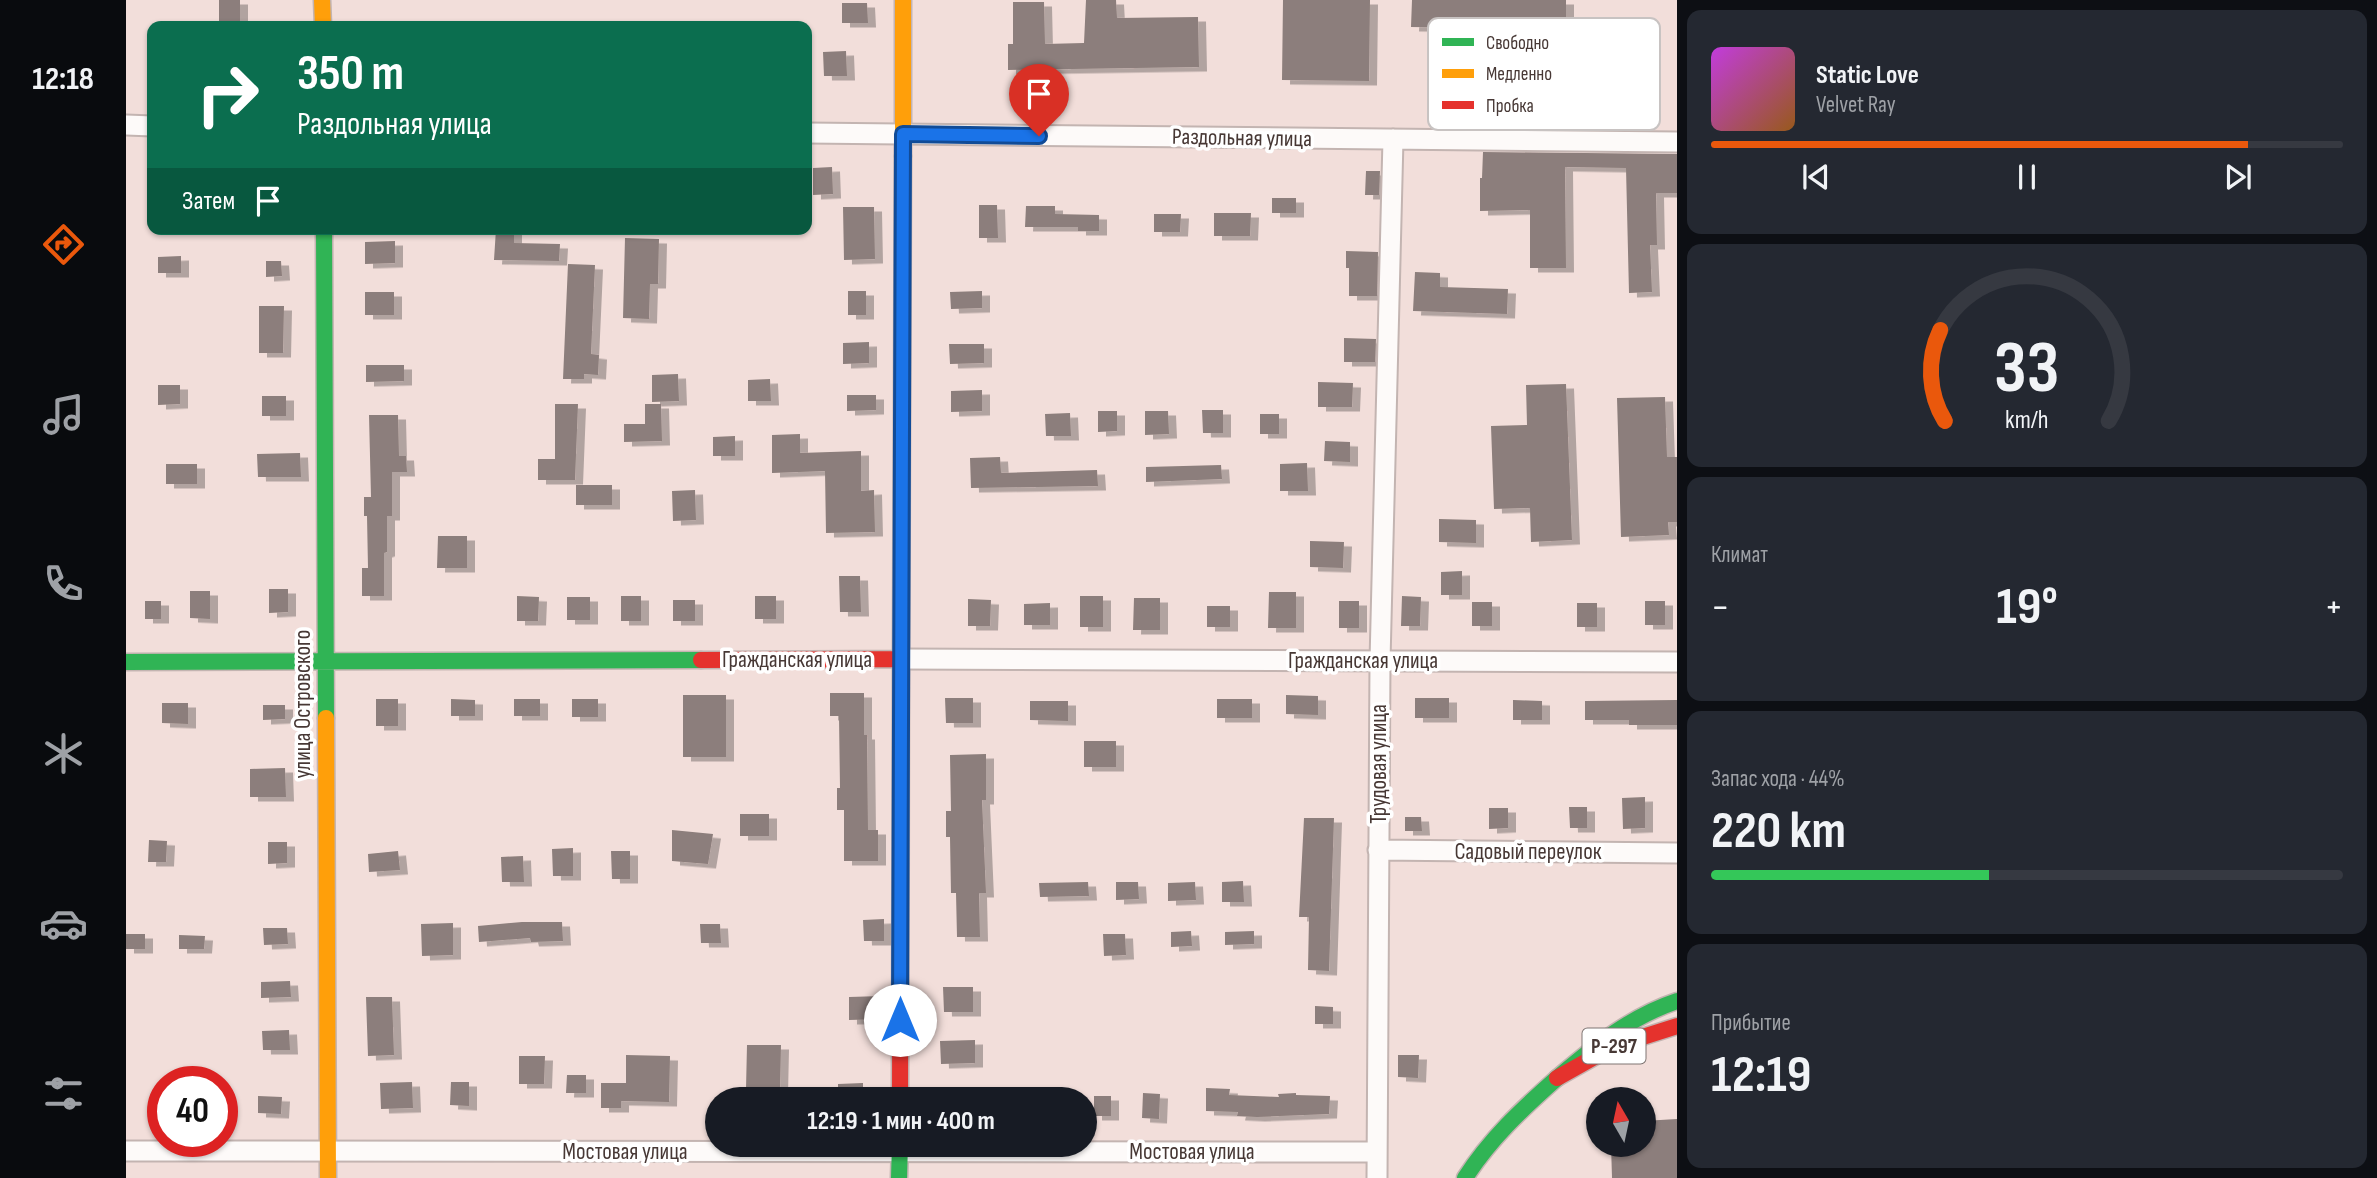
<!DOCTYPE html>
<html lang="ru">
<head>
<meta charset="utf-8">
<style>
	body { margin:0; font-family:"Sofia Sans Condensed",sans-serif; background:#242831; color:#f1f3f6; height:100vh; display:flex; flex-direction:column; font-size:26px; white-space:nowrap }
	* { box-sizing:border-box; margin:0 }
	p { font-size:23px; color:#9ea1a6 }
	.icon { flex:none; width:38px; height:38px; fill:none; stroke:currentColor; stroke-width:2; stroke-linecap:round; stroke-linejoin:round }
	.map { position:relative; flex:1; overflow:hidden }
	.sheet { display:flex; flex-direction:column; gap:10px; padding:10px; background:#0d0f14; width:700px }
	.sheet>* { flex:none }
	.hud { position:absolute; left:21px; top:21px; width:665px; height:214px; border-radius:14px; box-shadow:0 2px 5px #0004; background:#0b6e4f; color:#fff; overflow:hidden }
	.needle { width:46px; rotate:351deg }
	.controls { position:absolute; left:1460px; top:1087px; display:grid; gap:14px }
	.controls a { display:grid; place-items:center; width:70px; height:70px; border-radius:50%; background:#171b24; box-shadow:0 2px 5px #0004; font-size:35px }
	.speed { position:absolute; left:21px; top:1066px; display:flex; gap:14px; font-size:35px; font-weight:700; text-align:center }
	.speed>* { display:grid; place-content:center; width:91px; height:91px; border-radius:50%; background:#171b24; box-shadow:0 2px 5px #0004; line-height:1 }
	.speed .limit { border:10px solid #d22; background:#fff; color:#111 }
	.pin { position:absolute; display:grid; place-items:center; width:60px; height:60px; color:#fff; margin:-72px -30px; border-radius:50% 50% 50% 0; rotate:-45deg; box-shadow:0 0 7px #0007 }
	.pin .icon { rotate:45deg }
	.me { position:absolute; width:77px; margin:-38px; rotate:0deg; stroke-linejoin:round; filter:drop-shadow(0 0 5px #0008) }
	.turn { display:flex; align-items:center; gap:24px; height:147px; padding:0 35px; font-size:32px }
	.turn .icon { width:91px; height:91px; stroke-width:2.5 }
	.turn b { display:block; font-size:49px; line-height:60px }
	.then { display:flex; align-items:center; height:66px; padding:0 35px; background:#0003; gap:14px; font-size:26px }
	.big { font-size:52px; font-weight:700; line-height:1.1 }
	.sheet .widget { flex:1; display:flex; flex-direction:column; justify-content:center; gap:10px; min-width:0; padding:0 24px; border-radius:14px; background:#242831 }
	.sheet .dial { align-items:center; gap:0 }
	.dial svg { height:182px; overflow:visible; fill:none; stroke:#363941; stroke-width:7; stroke-linecap:round; text-anchor:middle }
	.dial text { fill:#f1f3f6; stroke:none }
	.song { display:flex; align-items:center; gap:21px }
	.cover { width:84px; height:84px; border-radius:10px; background:linear-gradient(135deg,hsl(290 70% 55%),hsl(30 70% 35%)) }
	.played { height:7px; border-radius:4px; background:linear-gradient(90deg,#ea580c 85%,#363941 85%) }
	.keys { display:flex; justify-content:space-around; direction:ltr }
	.heat { display:flex; justify-content:space-between; align-items:center; font-size:38px; direction:ltr }
	.charge { height:10px; border-radius:5px; background:linear-gradient(90deg,#34c759 44%,#363941 0) }
	.trip { position:absolute; left:579px; top:1087px; width:392px; height:70px; border-radius:35px; background:#171b24; box-shadow:0 2px 5px #0004; font-weight:700; line-height:70px; text-align:center }
	main { display:flex; flex:1; min-height:0 }
	.tabs { display:flex; flex-direction:column; width:126px; justify-content:space-around; align-items:center; background:#090b0e; color:#9ea1a6 }
	.tabs .icon { width:49px; height:49px }
	.tabs .active { color:#ea580c }
	.tabs b { font-size:32px; color:#f1f3f6 }
	.map>svg:first-child { display:block }
	.building { fill:#8c7e7b; filter:url(#shadow) }
	.lines { fill:none; stroke-linecap:round; stroke-linejoin:round }
	.street-casing { stroke:#c3b4b1; stroke-width:23 }
	.fast-casing { stroke:#c3b4b1; stroke-width:19 }
	.slow-casing { stroke:#c3b4b1; stroke-width:19 }
	.jam-casing { stroke:#c3b4b1; stroke-width:19 }
	.street { stroke:#fdfaf9; stroke-width:19 }
	.fast { stroke:#30b455; stroke-width:16 }
	.slow { stroke:#ff9f0a; stroke-width:16 }
	.jam { stroke:#e5322d; stroke-width:16 }
	.route-casing { stroke:#114b97; stroke-width:18 }
	.route { stroke:#1a73e8; stroke-width:12 }
	.labels { text-anchor:middle; dominant-baseline:central; stroke-width:7; stroke-linejoin:round; paint-order:stroke }
	.shield { fill:#fff; stroke:#7e7472; stroke-width:2 }
	.shield-label { font-size:21px; font-weight:bold; fill:#473835 }
	.street-label { font-size:23px; fill:#473835; stroke:#fff }
	.key { fill:#fff; stroke:#c8c3c2; stroke-width:2 }
	.key-label { font-size:19px; fill:#473835 }
</style>
</head>
<body>
<main>
<nav class="tabs">
<b>12:18</b>
<svg class="icon active" aria-label="directions" viewBox="0 0 24 24"><path d="M12 3l9 9-9 9-9-9zM9 14v-3h6M13 9l2 2-2 2"/></svg>
<svg class="icon" aria-label="music" viewBox="0 0 24 24"><path d="M9 18V5l10-2v13"/><circle cx="6" cy="18" r="3"/><circle cx="16" cy="16" r="3"/></svg>
<svg class="icon" aria-label="phone" viewBox="0 0 24 24"><path d="M5 4h4l2 5-3 2q2 4 5 5l2-3 5 2v4C11 20 4 13 5 4z"/></svg>
<svg class="icon" aria-label="climate" viewBox="0 0 24 24"><path d="M12 3v18M4 7l16 10M4 17L20 7"/></svg>
<svg class="icon" aria-label="car" viewBox="0 0 24 24"><path d="M5 17H2v-5l4-1 3-4h7l3 4 3 1v5h-3M9 17h6M6 11h13"/><circle cx="7" cy="17" r="2"/><circle cx="17" cy="17" r="2"/></svg>
<svg class="icon" aria-label="filters" viewBox="0 0 24 24"><path d="M4 7h16M4 17h16"/><circle cx="9" cy="7" r="2"/><circle cx="15" cy="17" r="2"/></svg>
</nav>
<div class="map">
<svg width="1551" height="1178" viewBox="0 0 1551 1178">
	<defs>
		<filter id="shadow"><feDropShadow dx="8" dy="4.5" stdDeviation="0" flood-color="#0004"/></filter>
	</defs>
	<rect width="100%" height="100%" fill="#f2deda"/>
	<path class="building" d="M 93,0 L 114,0 L 114,26 L 93,26 Z
		M 960,0 L 990,0 L 991,18 L 1072,17 L 1073,67 L 882,70 L 882,44 L 887,44 L 887,2 L 918,2 L 919,44 L 958,43 Z
		M 1157,0 L 1244,0 L 1243,81 L 1156,80 Z
		M 1286,0 L 1440,0 L 1440,17 L 1454,18 L 1454,59 L 1421,58 L 1422,29 L 1285,27 Z
		M 716,3 L 741,3 L 742,23 L 716,23 Z
		M 720,51 L 721,76 L 698,76 L 697,52 Z
		M 1357,152 L 1551,154 L 1551,193 L 1530,193 L 1531,245 L 1524,245 L 1526,292 L 1503,293 L 1500,168 L 1439,167 L 1440,268 L 1404,268 L 1404,210 L 1354,211 L 1354,178 L 1356,178 Z
		M 706,167 L 707,194 L 687,195 L 687,168 Z
		M 1240,171 L 1254,171 L 1253,195 L 1239,195 Z
		M 1146,198 L 1170,198 L 1170,213 L 1146,213 Z
		M 853,205 L 871,205 L 872,238 L 853,238 Z
		M 900,206 L 929,206 L 929,214 L 973,215 L 973,231 L 952,231 L 952,227 L 899,227 Z
		M 717,207 L 748,207 L 749,259 L 718,260 Z
		M 1088,213 L 1125,213 L 1124,236 L 1088,236 Z
		M 1028,214 L 1055,214 L 1054,232 L 1028,232 Z
		M 370,229 L 388,229 L 388,243 L 434,244 L 433,261 L 368,260 Z
		M 499,238 L 533,239 L 532,284 L 524,284 L 523,319 L 497,318 Z
		M 269,241 L 269,263 L 239,264 L 239,242 Z
		M 1220,251 L 1252,252 L 1251,296 L 1223,296 L 1223,268 L 1220,268 Z
		M 55,256 L 55,273 L 32,273 L 32,257 Z
		M 140,261 L 155,261 L 156,276 L 140,277 Z
		M 442,264 L 469,265 L 465,354 L 473,355 L 472,375 L 458,374 L 458,379 L 437,379 Z
		M 1289,272 L 1314,273 L 1314,287 L 1382,289 L 1381,314 L 1287,311 Z
		M 722,291 L 740,291 L 740,315 L 722,315 Z
		M 856,291 L 856,308 L 825,309 L 824,292 Z
		M 239,292 L 268,292 L 268,315 L 239,315 Z
		M 133,306 L 158,306 L 157,353 L 133,353 Z
		M 1218,338 L 1250,339 L 1249,362 L 1218,362 Z
		M 743,342 L 743,363 L 717,364 L 717,343 Z
		M 823,344 L 858,344 L 858,363 L 824,364 Z
		M 240,365 L 278,365 L 278,381 L 240,382 Z
		M 552,374 L 553,401 L 526,402 L 526,375 Z
		M 644,379 L 645,401 L 622,401 L 622,380 Z
		M 1192,382 L 1227,383 L 1226,407 L 1192,407 Z
		M 1440,384 L 1446,540 L 1405,542 L 1404,508 L 1368,509 L 1365,426 L 1401,425 L 1400,385 Z
		M 32,385 L 54,385 L 54,404 L 32,405 Z
		M 856,390 L 856,411 L 825,412 L 825,391 Z
		M 721,395 L 750,395 L 750,410 L 721,411 Z
		M 136,396 L 160,396 L 160,416 L 136,416 Z
		M 1539,397 L 1541,457 L 1551,457 L 1551,522 L 1542,522 L 1543,535 L 1495,537 L 1491,398 Z
		M 429,404 L 452,404 L 449,480 L 412,480 L 412,459 L 429,459 Z
		M 519,404 L 535,404 L 536,441 L 498,442 L 498,424 L 519,424 Z
		M 1076,410 L 1097,410 L 1097,433 L 1077,433 Z
		M 972,411 L 991,411 L 991,431 L 972,432 Z
		M 1019,411 L 1042,411 L 1043,434 L 1019,435 Z
		M 944,413 L 945,436 L 920,436 L 919,414 Z
		M 1134,414 L 1153,414 L 1153,434 L 1134,434 Z
		M 243,415 L 272,415 L 273,456 L 280,456 L 281,472 L 266,472 L 266,516 L 261,516 L 261,552 L 258,553 L 258,596 L 236,596 L 236,568 L 242,568 L 241,516 L 238,516 L 238,497 L 245,497 Z
		M 674,434 L 674,453 L 735,451 L 735,491 L 748,490 L 749,532 L 700,533 L 699,471 L 646,473 L 646,435 Z
		M 609,436 L 609,456 L 587,456 L 587,437 Z
		M 1199,441 L 1224,442 L 1224,462 L 1198,461 Z
		M 174,453 L 175,477 L 132,477 L 131,454 Z
		M 874,457 L 875,473 L 971,470 L 972,486 L 845,488 L 844,458 Z
		M 1181,463 L 1182,491 L 1154,491 L 1154,464 Z
		M 40,464 L 71,464 L 71,484 L 40,484 Z
		M 1095,465 L 1096,479 L 1020,482 L 1020,467 Z
		M 450,485 L 486,485 L 486,505 L 450,505 Z
		M 569,490 L 570,520 L 547,521 L 546,491 Z
		M 1313,519 L 1350,520 L 1350,543 L 1313,542 Z
		M 312,536 L 341,536 L 341,568 L 311,568 Z
		M 1184,541 L 1218,542 L 1217,568 L 1184,567 Z
		M 1336,571 L 1336,595 L 1315,595 L 1315,572 Z
		M 713,576 L 734,576 L 735,612 L 714,612 Z
		M 143,589 L 162,589 L 162,612 L 143,613 Z
		M 64,591 L 84,591 L 84,619 L 64,618 Z
		M 1143,592 L 1170,592 L 1170,628 L 1142,628 Z
		M 391,596 L 413,597 L 412,621 L 391,621 Z
		M 495,596 L 515,596 L 515,621 L 495,621 Z
		M 629,596 L 650,596 L 650,619 L 629,619 Z
		M 954,596 L 977,596 L 977,627 L 954,627 Z
		M 1276,596 L 1295,597 L 1294,626 L 1275,626 Z
		M 441,597 L 464,597 L 464,620 L 441,620 Z
		M 1008,598 L 1034,598 L 1034,630 L 1007,630 Z
		M 842,599 L 865,600 L 864,626 L 842,626 Z
		M 547,600 L 569,600 L 569,621 L 547,621 Z
		M 19,601 L 35,601 L 35,619 L 19,619 Z
		M 1213,601 L 1233,601 L 1233,628 L 1213,628 Z
		M 1519,601 L 1539,601 L 1539,625 L 1519,625 Z
		M 1346,602 L 1366,602 L 1366,626 L 1346,626 Z
		M 924,603 L 924,625 L 898,625 L 898,604 Z
		M 1451,603 L 1471,603 L 1471,627 L 1451,627 Z
		M 1081,606 L 1104,606 L 1104,627 L 1081,627 Z
		M 704,693 L 738,693 L 738,735 L 741,735 L 742,830 L 752,830 L 752,861 L 718,861 L 718,810 L 711,810 L 711,788 L 714,788 L 713,716 L 704,716 Z
		M 557,695 L 600,695 L 600,757 L 557,757 Z
		M 1160,695 L 1192,696 L 1192,715 L 1160,714 Z
		M 819,698 L 847,698 L 847,723 L 820,723 Z
		M 1289,698 L 1323,698 L 1323,718 L 1289,718 Z
		M 250,699 L 272,699 L 272,726 L 250,726 Z
		M 325,699 L 349,700 L 349,716 L 325,716 Z
		M 388,699 L 414,699 L 414,716 L 388,716 Z
		M 446,699 L 472,699 L 472,717 L 446,717 Z
		M 1091,699 L 1126,699 L 1126,718 L 1091,718 Z
		M 1387,700 L 1416,701 L 1416,720 L 1387,720 Z
		M 1551,700 L 1551,725 L 1503,725 L 1503,720 L 1459,720 L 1459,701 Z
		M 904,701 L 942,701 L 942,721 L 904,720 Z
		M 36,703 L 62,703 L 62,724 L 36,723 Z
		M 137,705 L 159,705 L 159,719 L 137,720 Z
		M 958,741 L 990,741 L 990,767 L 958,767 Z
		M 860,754 L 860,800 L 856,800 L 860,893 L 853,893 L 854,937 L 831,937 L 830,893 L 825,893 L 824,837 L 820,837 L 820,811 L 825,811 L 824,755 Z
		M 159,768 L 160,797 L 124,797 L 124,769 Z
		M 1519,797 L 1519,828 L 1497,829 L 1496,798 Z
		M 1443,807 L 1461,807 L 1461,828 L 1444,828 Z
		M 1363,808 L 1382,808 L 1382,828 L 1363,829 Z
		M 614,814 L 643,814 L 643,836 L 614,836 Z
		M 1279,817 L 1295,817 L 1296,831 L 1279,831 Z
		M 1178,818 L 1208,818 L 1203,971 L 1182,970 L 1183,917 L 1173,917 Z
		M 546,830 L 587,834 L 582,864 L 546,861 Z
		M 23,840 L 41,841 L 40,862 L 22,862 Z
		M 142,842 L 161,842 L 161,863 L 142,864 Z
		M 447,848 L 447,876 L 427,876 L 426,849 Z
		M 272,851 L 274,870 L 243,872 L 242,854 Z
		M 485,851 L 504,851 L 504,879 L 486,879 Z
		M 397,856 L 398,882 L 376,882 L 375,857 Z
		M 1117,881 L 1118,902 L 1096,902 L 1096,882 Z
		M 962,882 L 963,896 L 914,897 L 913,883 Z
		M 990,882 L 1012,882 L 1013,899 L 990,900 Z
		M 1069,882 L 1070,900 L 1042,901 L 1042,883 Z
		M 758,919 L 758,941 L 738,941 L 737,920 Z
		M 396,922 L 436,922 L 437,941 L 405,942 L 404,938 L 353,942 L 352,926 Z
		M 327,923 L 327,955 L 296,956 L 295,924 Z
		M 574,924 L 594,924 L 595,943 L 575,943 Z
		M 137,928 L 161,928 L 162,944 L 138,945 Z
		M 1065,931 L 1066,946 L 1045,947 L 1045,932 Z
		M 1128,931 L 1128,944 L 1099,945 L 1099,932 Z
		M 0,934 L 19,934 L 19,949 L 0,949 Z
		M 977,934 L 999,934 L 1000,955 L 978,956 Z
		M 53,935 L 79,936 L 78,949 L 53,949 Z
		M 164,981 L 165,997 L 135,998 L 135,982 Z
		M 817,987 L 847,987 L 847,1012 L 818,1012 Z
		M 756,996 L 757,1019 L 723,1020 L 723,997 Z
		M 240,997 L 266,997 L 268,1055 L 242,1056 Z
		M 1189,1006 L 1207,1007 L 1207,1024 L 1189,1024 Z
		M 163,1030 L 164,1050 L 137,1050 L 136,1031 Z
		M 849,1040 L 849,1063 L 815,1064 L 814,1041 Z
		M 621,1045 L 655,1045 L 654,1090 L 620,1089 Z
		M 500,1055 L 544,1056 L 543,1102 L 495,1101 L 495,1108 L 475,1108 L 475,1083 L 500,1083 Z
		M 1272,1055 L 1293,1055 L 1292,1078 L 1272,1077 Z
		M 393,1056 L 419,1056 L 418,1084 L 393,1084 Z
		M 441,1075 L 460,1075 L 460,1093 L 440,1093 Z
		M 286,1082 L 287,1108 L 255,1109 L 254,1083 Z
		M 325,1082 L 343,1082 L 343,1106 L 324,1105 Z
		M 737,1083 L 737,1099 L 712,1099 L 712,1084 Z
		M 1080,1088 L 1104,1089 L 1103,1095 L 1153,1097 L 1152,1094 L 1170,1093 L 1170,1095 L 1204,1096 L 1203,1114 L 1131,1117 L 1111,1116 L 1112,1112 L 1080,1111 Z
		M 1017,1093 L 1034,1094 L 1033,1119 L 1016,1118 Z
		M 132,1096 L 156,1097 L 155,1114 L 132,1113 Z
		M 968,1096 L 985,1096 L 985,1116 L 968,1116 Z
		M 1551,1119 L 1551,1178 L 1486,1178 L 1485,1144 L 1517,1144 L 1517,1121 Z"/>
	<g class="lines">
		<defs>
			<path id="street" d="M 0,125 L 26,126
				M 681,133 L 1551,142
				M 775,659 L 1551,662
				M 1252,850 L 1551,853
				M 0,1151 L 1250,1152
				M 1251,1178 L 1254,661 L 1267,139"/>
			<path id="fast" d="M 198,229 L 200,718
				M 775,656 L 777,156
				M 0,662 L 575,660
				M 773,1178 L 774,1144
				M 1339,1178 C 1364,1139 1395,1110 1430,1079 C 1468,1047 1503,1017 1551,1001"/>
			<path id="slow" d="M 196,0 L 197,26
				M 777,156 L 777,0
				M 200,718 L 202,1178"/>
			<path id="jam" d="M 575,660 L 775,659
				M 1431,1078 L 1488,1046 L 1551,1026
				M 774,1099 L 775,656"/>
		</defs>
		<use href="#street" class="street-casing"/>
		<use href="#fast" class="fast-casing"/>
		<use href="#slow" class="slow-casing"/>
		<use href="#jam" class="jam-casing"/>
		<use href="#street" class="street"/>
		<use href="#fast" class="fast"/>
		<use href="#slow" class="slow"/>
		<use href="#jam" class="jam"/>
	</g>
	<g class="lines">
		<defs>
			<path id="route" d="M 774,1020 L 777,134 L 913,136"/>
		</defs>
		<use href="#route" class="route-casing"/>
		<use href="#route" class="route"/>
	</g>
	<g class="labels">
		<rect class="shield" x="1456.5" y="1028.5" width="63" height="35" rx="5"/>
		<g class="shield-label">
			<text x="1488" y="1046">Р-297</text>
		</g>
		<g class="street-label">
			<text transform="translate(1116 138) rotate(1)">Раздольная улица</text>
			<text x="671" y="660">Гражданская улица</text>
			<text x="1237" y="661">Гражданская улица</text>
			<text transform="translate(177 704) rotate(-90)">улица Островского</text>
			<text transform="translate(1253 764) rotate(-90)">Трудовая улица</text>
			<text x="1402" y="852">Садовый переулок</text>
			<text x="499" y="1152">Мостовая улица</text>
			<text x="1066" y="1152">Мостовая улица</text>
		</g>
	</g>
	<rect x="1302" y="18" width="232" height="112" rx="10" class="key"/>
	<rect x="1316" y="38" width="32" height="8" fill="#30b455"/>
	<rect x="1316" y="69" width="32" height="9" fill="#ff9f0a"/>
	<rect x="1316" y="101" width="32" height="8" fill="#e5322d"/>
	<g class="key-label">
		<text x="1360" y="49">Свободно</text>
		<text x="1360" y="80">Медленно</text>
		<text x="1360" y="112">Пробка</text>
	</g>
</svg>
<div class="controls">
<a><svg class="needle" viewBox="-14 -14 28 28"><path d="M0-13l5 13h-10z" fill="#e53935"/><path d="M0 13l5-13h-10z" fill="#9ea1a6"/></svg></a>
</div>
<div class="speed"><div class="limit">40</div></div>
<div class="pin" style="left:913px;top:136px;background:#d93025"><svg class="icon" aria-label="arrive" viewBox="0 0 24 24"><path d="M6 21V4h12l-3 4 3 4H6"/></svg></div>
<svg class="me" style="left:774px;top:1020px" viewBox="-20 -20 40 40"><circle r="19" fill="#fff"/><path d="M0-13L10 11 0 6-10 11z" fill="#1a73e8"/></svg>
<div class="trip">12:19 · 1 мин · 400 m</div>
<div class="hud">
<div class="turn"><svg class="icon" aria-label="right" viewBox="0 0 24 24"><path d="M7 20v-9h11M14 6l5 5-5 5"/></svg><div><b>350 m</b>Раздольная улица</div></div>
<div class="then">Затем<svg class="icon" aria-label="arrive" viewBox="0 0 24 24"><path d="M6 21V4h12l-3 4 3 4H6"/></svg></div>
</div>
</div>
<section class="sheet">
<div class="widget">
<div class="song"><i class="cover"></i><div><b>Static Love</b><p>Velvet Ray</p></div></div>
<div class="played"></div>
<div class="keys"><svg class="icon" aria-label="previous" viewBox="0 0 24 24"><path d="M18 5L8 12l10 7zM5 5v14"/></svg><svg class="icon" aria-label="pause" viewBox="0 0 24 24"><path d="M8 5v14M16 5v14"/></svg><svg class="icon" aria-label="next" viewBox="0 0 24 24"><path d="M6 5l10 7-10 7zM19 5v14"/></svg></div>
</div>
<div class="widget dial"><svg viewBox="0 0 100 80">
<path d="M14 69A42 42 0 1 1 86 69"/>
<path d="M14 69A42 42 0 0 1 12 29" stroke="#ea580c"/>
<text x="50" y="56" font-size="32" font-weight="700">33</text>
<text x="50" y="72" font-size="11">km/h</text>
</svg></div>
<div class="widget"><p>Климат</p>
<div class="heat"><a>−</a><b class="big">19°</b><a>+</a></div>
</div>
<div class="widget"><p>Запас хода · 44%</p><b class="big">220 km</b><div class="charge"></div></div>
<div class="widget"><p>Прибытие</p><b class="big">12:19</b></div>
</section>
</main>
</body>
</html>
